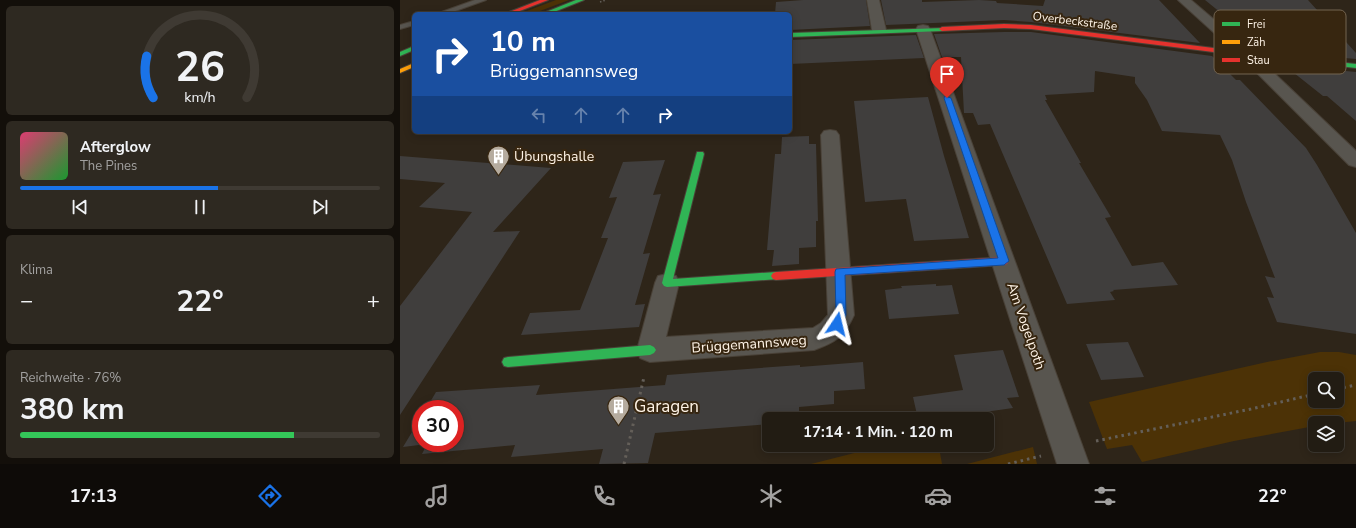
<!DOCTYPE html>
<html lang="de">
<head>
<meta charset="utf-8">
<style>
	body { margin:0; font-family:"Nunito Sans",sans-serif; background:#2e2921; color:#f1f3f6; height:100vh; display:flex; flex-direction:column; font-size:15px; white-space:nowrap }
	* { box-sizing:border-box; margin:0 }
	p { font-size:13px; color:#a2a1a0 }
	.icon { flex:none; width:22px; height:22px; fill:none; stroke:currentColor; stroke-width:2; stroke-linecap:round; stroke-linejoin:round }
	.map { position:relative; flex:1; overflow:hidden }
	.panel { display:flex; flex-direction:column; gap:6px; padding:6px; background:#130f0a; width:400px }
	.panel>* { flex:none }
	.top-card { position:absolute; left:12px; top:12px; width:380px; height:122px; border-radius:6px; box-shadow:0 2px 10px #0003,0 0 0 1px #3f3a33; background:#1a4fa0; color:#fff; overflow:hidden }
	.controls { position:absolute; left:908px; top:372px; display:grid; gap:8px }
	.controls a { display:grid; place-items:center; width:36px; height:36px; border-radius:6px; background:#221c13; box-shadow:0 2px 10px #0003,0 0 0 1px #3f3a33; font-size:20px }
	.speed { position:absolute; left:12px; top:400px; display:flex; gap:8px; font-size:20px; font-weight:700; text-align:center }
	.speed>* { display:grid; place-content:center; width:52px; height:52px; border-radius:50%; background:#221c13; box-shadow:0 2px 10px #0003,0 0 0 1px #3f3a33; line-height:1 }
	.speed .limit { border:6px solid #d22; background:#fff; color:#111 }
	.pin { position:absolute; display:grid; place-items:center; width:34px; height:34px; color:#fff; margin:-41px -17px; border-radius:50% 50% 50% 0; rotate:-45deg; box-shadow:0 0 4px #0007 }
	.pin .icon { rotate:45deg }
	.me { position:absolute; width:44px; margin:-22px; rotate:10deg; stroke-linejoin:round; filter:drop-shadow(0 0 3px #0008) }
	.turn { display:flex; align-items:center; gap:14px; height:84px; padding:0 12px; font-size:18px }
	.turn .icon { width:52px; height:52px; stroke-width:2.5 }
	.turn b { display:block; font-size:28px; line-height:34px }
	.lanes { display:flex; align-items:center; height:38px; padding:0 12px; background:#0003; justify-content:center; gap:20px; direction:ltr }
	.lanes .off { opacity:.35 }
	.big { font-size:30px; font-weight:700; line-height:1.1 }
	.panel .widget { flex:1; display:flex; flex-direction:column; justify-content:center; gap:6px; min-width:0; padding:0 14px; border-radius:6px; background:#2e2921 }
	.panel .dial { align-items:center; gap:0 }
	.dial svg { height:104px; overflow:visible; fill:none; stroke:#3f3a33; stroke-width:7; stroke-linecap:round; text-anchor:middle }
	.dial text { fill:#f1f3f6; stroke:none }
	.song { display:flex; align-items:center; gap:12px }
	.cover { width:48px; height:48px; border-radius:6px; background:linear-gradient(135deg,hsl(340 70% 55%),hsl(130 70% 35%)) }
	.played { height:4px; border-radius:2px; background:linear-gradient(90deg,#1a73e8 55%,#3f3a33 55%) }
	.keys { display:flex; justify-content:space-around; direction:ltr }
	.heat { display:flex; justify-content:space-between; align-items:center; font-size:22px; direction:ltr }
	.charge { height:6px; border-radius:3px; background:linear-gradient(90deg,#34c759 76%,#3f3a33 0) }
	.trip { position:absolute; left:362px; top:412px; width:232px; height:40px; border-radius:6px; background:#221c13; box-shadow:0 2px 10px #0003,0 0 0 1px #3f3a33; font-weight:700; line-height:40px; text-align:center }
	.dock { display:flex; height:64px; justify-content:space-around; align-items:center; background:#0e0b08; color:#a2a1a0 }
	.dock .icon { width:28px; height:28px }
	.dock .active { color:#1a73e8 }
	.dock b { font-size:18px; color:#f1f3f6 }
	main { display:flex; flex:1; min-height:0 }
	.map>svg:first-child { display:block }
	.green { fill:#4c3206; fill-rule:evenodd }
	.building { fill:#403e3d }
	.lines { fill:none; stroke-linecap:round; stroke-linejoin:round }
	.lane-casing { stroke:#494137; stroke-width:2 }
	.street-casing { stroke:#494137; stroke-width:2 }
	.fast-casing { stroke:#494137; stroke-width:2 }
	.slow-casing { stroke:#494137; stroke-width:2 }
	.jam-casing { stroke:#494137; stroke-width:2 }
	.path-far1 { stroke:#645f59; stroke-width:1.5; stroke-dasharray:1.5 2; stroke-linecap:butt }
	.path { stroke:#645f59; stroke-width:3; stroke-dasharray:2.5 4; stroke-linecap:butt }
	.lane { fill:#58554f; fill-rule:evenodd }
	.street { fill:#58554f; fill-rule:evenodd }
	.fast { fill:#30b455; fill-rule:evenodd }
	.slow { fill:#ff9f0a; fill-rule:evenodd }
	.jam { fill:#e5322d; fill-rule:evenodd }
	.route { fill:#1a73e8; stroke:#114b97 }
	.labels { text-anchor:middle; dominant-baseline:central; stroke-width:4; stroke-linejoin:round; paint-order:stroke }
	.far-street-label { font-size:12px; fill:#fef3e6; stroke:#372610 }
	.poi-label { font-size:14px; fill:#fef3e6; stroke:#372610; text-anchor:start }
	.street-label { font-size:14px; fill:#fef3e6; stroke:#372610 }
	.near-poi-label { font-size:17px; fill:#fef3e6; stroke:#372610; text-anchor:start }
	.key { fill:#372610; stroke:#736450; stroke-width:1 }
	.key-label { font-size:11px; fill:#fef3e6 }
</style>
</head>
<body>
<main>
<section class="panel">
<div class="widget dial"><svg viewBox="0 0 100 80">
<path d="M14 69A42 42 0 1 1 86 69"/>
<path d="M14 69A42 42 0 0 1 9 37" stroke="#1a73e8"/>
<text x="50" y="56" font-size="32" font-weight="700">26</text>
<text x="50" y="72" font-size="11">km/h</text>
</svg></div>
<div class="widget">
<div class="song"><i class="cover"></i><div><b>Afterglow</b><p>The Pines</p></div></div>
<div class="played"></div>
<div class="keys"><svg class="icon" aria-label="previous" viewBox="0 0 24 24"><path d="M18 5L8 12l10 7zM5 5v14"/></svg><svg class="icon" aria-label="pause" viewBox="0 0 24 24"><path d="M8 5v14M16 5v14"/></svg><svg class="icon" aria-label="next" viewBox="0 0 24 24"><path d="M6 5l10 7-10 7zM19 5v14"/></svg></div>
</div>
<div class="widget"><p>Klima</p>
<div class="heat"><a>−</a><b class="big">22°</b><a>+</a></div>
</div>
<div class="widget"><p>Reichweite · 76%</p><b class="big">380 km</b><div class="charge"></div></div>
</section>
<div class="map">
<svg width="956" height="464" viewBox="0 0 956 464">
	<rect width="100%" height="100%" fill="#2e2519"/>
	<path class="green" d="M 156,0 L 169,0 L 132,14 L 119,14 Z
		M 920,352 L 939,352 L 956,355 L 956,421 L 937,423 L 915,423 L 915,426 L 834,441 L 742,462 L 732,445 L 707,449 L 689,402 L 867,362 ZM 915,379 L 937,379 L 937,401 L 915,401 Z
		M 486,445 L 532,445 L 539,447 L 542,464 L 411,464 Z
		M 633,447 L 637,464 L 567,464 Z"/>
	<path class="building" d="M 403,0 L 466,0 L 470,26 L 390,30 L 390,14 L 375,14 L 376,2 Z
		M 481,0 L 522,0 L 522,2 L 579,0 L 596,1 L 597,3 L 643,6 L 645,0 L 759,0 L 800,43 L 631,22 L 604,20 L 486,25 Z
		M 805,0 L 908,0 L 956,53 L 956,59 L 868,51 Z
		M 604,32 L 631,32 L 812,56 L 836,80 L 840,80 L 906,148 L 917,165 L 956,233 L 956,334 L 877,322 L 867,297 L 874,298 L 865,276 L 875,278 L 846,202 L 832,160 L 820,135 L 762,131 L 747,100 L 735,83 L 735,77 L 695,71 L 694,92 L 645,95 L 647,100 L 645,100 L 681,163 L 679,163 L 711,217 L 705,218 L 732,266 L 763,262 L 778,285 L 713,290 L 714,291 L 710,292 L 715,300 L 667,304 L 590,124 L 578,125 L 573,113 L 564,113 L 561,57 L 542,57 L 534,34 Z
		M 516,35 L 524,58 L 390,64 L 390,40 Z
		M 884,65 L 956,72 L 956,121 L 927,96 L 923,96 Z
		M 528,97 L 544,156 L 569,238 L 514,241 L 506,199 L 465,202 L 454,101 Z
		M 409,136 L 409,144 L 416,144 L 418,221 L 416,221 L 416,247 L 399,248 L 399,264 L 372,266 L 374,250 L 367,250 L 375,154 L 381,154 L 382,137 Z
		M 0,156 L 151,168 L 93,232 L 120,231 L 0,415 L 0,306 L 72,212 L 19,207 L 45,183 L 0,179 Z
		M 265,160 L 253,195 L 261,194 L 243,254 L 250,253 L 235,305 L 245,304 L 239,327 L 121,335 L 130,313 L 180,310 L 208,238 L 201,238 L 217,197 L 209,198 L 223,162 Z
		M 536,284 L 536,286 L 552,285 L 559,314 L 489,319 L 485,290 L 502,288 L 501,286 Z
		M 728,342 L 744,377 L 701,380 L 686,344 Z
		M 603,350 L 619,397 L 607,398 L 613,408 L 535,419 L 518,419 L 513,397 L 563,390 L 554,355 Z
		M 463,362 L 465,389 L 434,391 L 434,404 L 399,407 L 399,419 L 369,419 L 369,424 L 255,433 L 248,463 L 199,464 L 203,449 L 111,457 L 115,445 L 22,454 L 27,444 L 3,447 L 21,417 L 21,443 L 55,443 L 55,409 L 26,409 L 36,392 L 140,385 L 136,395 L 265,385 L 267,375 L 400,365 L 400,367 Z"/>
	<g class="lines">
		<defs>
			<path id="lane" d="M 75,0 L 86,0 L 47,14 L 36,14 Z
				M 14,21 L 14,25 L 0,29 L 0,25 Z"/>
			<path id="street" d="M 467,0 L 479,0 L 486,30 L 484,33 L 474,33 L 472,30 Z
				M 778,0 L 791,0 L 852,52 L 956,151 L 956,167 L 949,165 L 842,58 Z
				M 523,25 L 528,26 L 530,29 L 689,464 L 657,464 L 516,29 L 518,26 Z
				M 430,130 L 436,131 L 439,135 L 454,315 C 444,337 436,342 414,350 L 250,362 L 240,358 L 237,350 L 255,283 L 258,276 L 267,274 L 276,276 L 279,283 L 266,337 L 413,328 L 421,323 L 428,315 L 421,135 L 424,131 Z"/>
			<path id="fast" d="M 176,0 L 184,0 L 149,14 L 141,14 Z
				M 544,28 L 545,29 L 542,31 L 390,37 L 390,33 Z
				M 14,46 L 14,50 L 0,56 L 0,52 Z
				M 861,54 L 956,64 L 956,68 L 859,57 L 859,55 Z
				M 297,152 L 303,152 L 304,154 L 273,279 L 376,272 L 379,273 L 381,276 L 379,279 L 267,287 L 264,286 L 262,283 Z
				M 250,345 L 254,347 L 256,350 L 254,353 L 250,355 L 108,367 L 104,366 L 102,362 L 104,358 L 108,357 Z"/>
			<path id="slow" d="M 14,63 L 14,67 L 0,73 L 0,69 Z"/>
			<path id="jam" d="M 140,0 L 148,0 L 112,14 L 104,14 Z
				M 604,24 L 631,25 L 861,54 L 864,56 L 861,58 L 631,29 L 604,28 L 542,31 L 539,29 L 542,27 Z
				M 604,257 L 607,258 L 609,261 L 607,264 L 604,265 L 376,280 L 373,279 L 371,276 L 373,273 L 376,272 Z"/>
		</defs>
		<use href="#lane" class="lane-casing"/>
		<use href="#street" class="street-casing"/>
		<use href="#fast" class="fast-casing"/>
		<use href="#slow" class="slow-casing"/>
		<use href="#jam" class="jam-casing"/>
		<path class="path-far1" d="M 200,2 L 206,0"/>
		<path class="path" d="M 937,389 L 956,385
			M 696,441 L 851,409 L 915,394
			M 224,464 L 244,377
			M 608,464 L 641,456"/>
		<use href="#lane" class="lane"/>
		<use href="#street" class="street"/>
		<use href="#fast" class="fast"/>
		<use href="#slow" class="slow"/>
		<use href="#jam" class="jam"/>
	</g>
	<path class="route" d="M 545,96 L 551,98 L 609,261 L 604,265 L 445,275 L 446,315 L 441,328 L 437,329 L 434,328 L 432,324 L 436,315 L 435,272 L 436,269 L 598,258 L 544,98 Z"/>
	<defs>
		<symbol id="building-pin" viewBox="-11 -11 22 30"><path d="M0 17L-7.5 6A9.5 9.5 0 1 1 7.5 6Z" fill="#b5ab9e" stroke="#372610"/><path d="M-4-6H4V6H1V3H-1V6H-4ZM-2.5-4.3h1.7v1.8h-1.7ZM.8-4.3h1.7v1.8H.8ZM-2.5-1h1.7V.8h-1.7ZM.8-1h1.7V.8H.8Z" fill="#fff"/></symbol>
	</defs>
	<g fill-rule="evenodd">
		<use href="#building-pin" x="86" y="144" width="25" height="34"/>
		<use href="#building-pin" x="206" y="394" width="25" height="34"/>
	</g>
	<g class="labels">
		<g class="far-street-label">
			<text transform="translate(675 21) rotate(7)">Overbeckstraße</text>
		</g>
		<g class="poi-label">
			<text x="114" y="156">Übungshalle</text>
		</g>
		<g class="street-label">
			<text transform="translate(626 326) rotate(71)">Am Vogelpoth</text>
			<text transform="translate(349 344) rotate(-4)">Brüggemannsweg</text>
		</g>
		<g class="near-poi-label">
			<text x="234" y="406">Garagen</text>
		</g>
	</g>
	<rect x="814" y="10" width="132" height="64" rx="6" class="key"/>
	<rect x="822" y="22" width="18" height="4" fill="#30b455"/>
	<rect x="822" y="40" width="18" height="4" fill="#ff9f0a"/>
	<rect x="822" y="58" width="18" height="4" fill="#e5322d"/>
	<g class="key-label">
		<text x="847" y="28">Frei</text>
		<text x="847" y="46">Zäh</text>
		<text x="847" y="64">Stau</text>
	</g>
</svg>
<div class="controls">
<a><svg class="icon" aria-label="search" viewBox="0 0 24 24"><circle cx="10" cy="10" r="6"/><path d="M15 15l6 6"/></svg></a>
<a><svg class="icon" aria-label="layers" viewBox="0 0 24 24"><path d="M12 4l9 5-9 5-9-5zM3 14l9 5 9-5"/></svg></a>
</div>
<div class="speed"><div class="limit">30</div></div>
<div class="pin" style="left:547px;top:98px;background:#d93025"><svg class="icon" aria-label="arrive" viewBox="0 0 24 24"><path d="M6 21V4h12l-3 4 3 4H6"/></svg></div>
<svg class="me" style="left:437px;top:324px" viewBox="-20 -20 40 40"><path d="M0-17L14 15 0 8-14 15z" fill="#1a73e8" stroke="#fff" stroke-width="4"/></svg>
<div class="trip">17:14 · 1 Min. · 120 m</div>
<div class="top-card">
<div class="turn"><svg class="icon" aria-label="right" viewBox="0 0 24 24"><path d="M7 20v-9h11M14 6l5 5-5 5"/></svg><div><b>10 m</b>Brüggemannsweg</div></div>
<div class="lanes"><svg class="icon off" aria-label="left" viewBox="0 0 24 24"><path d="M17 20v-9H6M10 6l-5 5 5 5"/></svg><svg class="icon off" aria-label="ahead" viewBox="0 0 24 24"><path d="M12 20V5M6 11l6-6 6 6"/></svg><svg class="icon off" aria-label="ahead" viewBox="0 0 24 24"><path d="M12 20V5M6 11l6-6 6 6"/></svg><svg class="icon" aria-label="right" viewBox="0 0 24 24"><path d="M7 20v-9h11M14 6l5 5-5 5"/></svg></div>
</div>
</div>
</main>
<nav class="dock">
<b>17:13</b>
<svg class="icon active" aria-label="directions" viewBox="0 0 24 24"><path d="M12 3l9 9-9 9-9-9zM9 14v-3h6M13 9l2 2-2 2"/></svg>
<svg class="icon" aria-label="music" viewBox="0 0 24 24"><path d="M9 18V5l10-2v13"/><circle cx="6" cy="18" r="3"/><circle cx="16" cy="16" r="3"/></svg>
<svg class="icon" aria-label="phone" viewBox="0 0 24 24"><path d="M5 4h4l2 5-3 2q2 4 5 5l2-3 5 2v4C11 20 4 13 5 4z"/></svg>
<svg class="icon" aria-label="climate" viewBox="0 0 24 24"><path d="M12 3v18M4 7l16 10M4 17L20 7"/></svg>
<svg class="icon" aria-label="car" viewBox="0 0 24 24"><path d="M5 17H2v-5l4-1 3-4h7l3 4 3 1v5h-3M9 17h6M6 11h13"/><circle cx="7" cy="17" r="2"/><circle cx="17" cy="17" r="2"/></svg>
<svg class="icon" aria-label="filters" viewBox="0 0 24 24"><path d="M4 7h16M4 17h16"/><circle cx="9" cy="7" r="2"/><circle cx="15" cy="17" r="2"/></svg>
<b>22°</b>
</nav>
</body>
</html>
